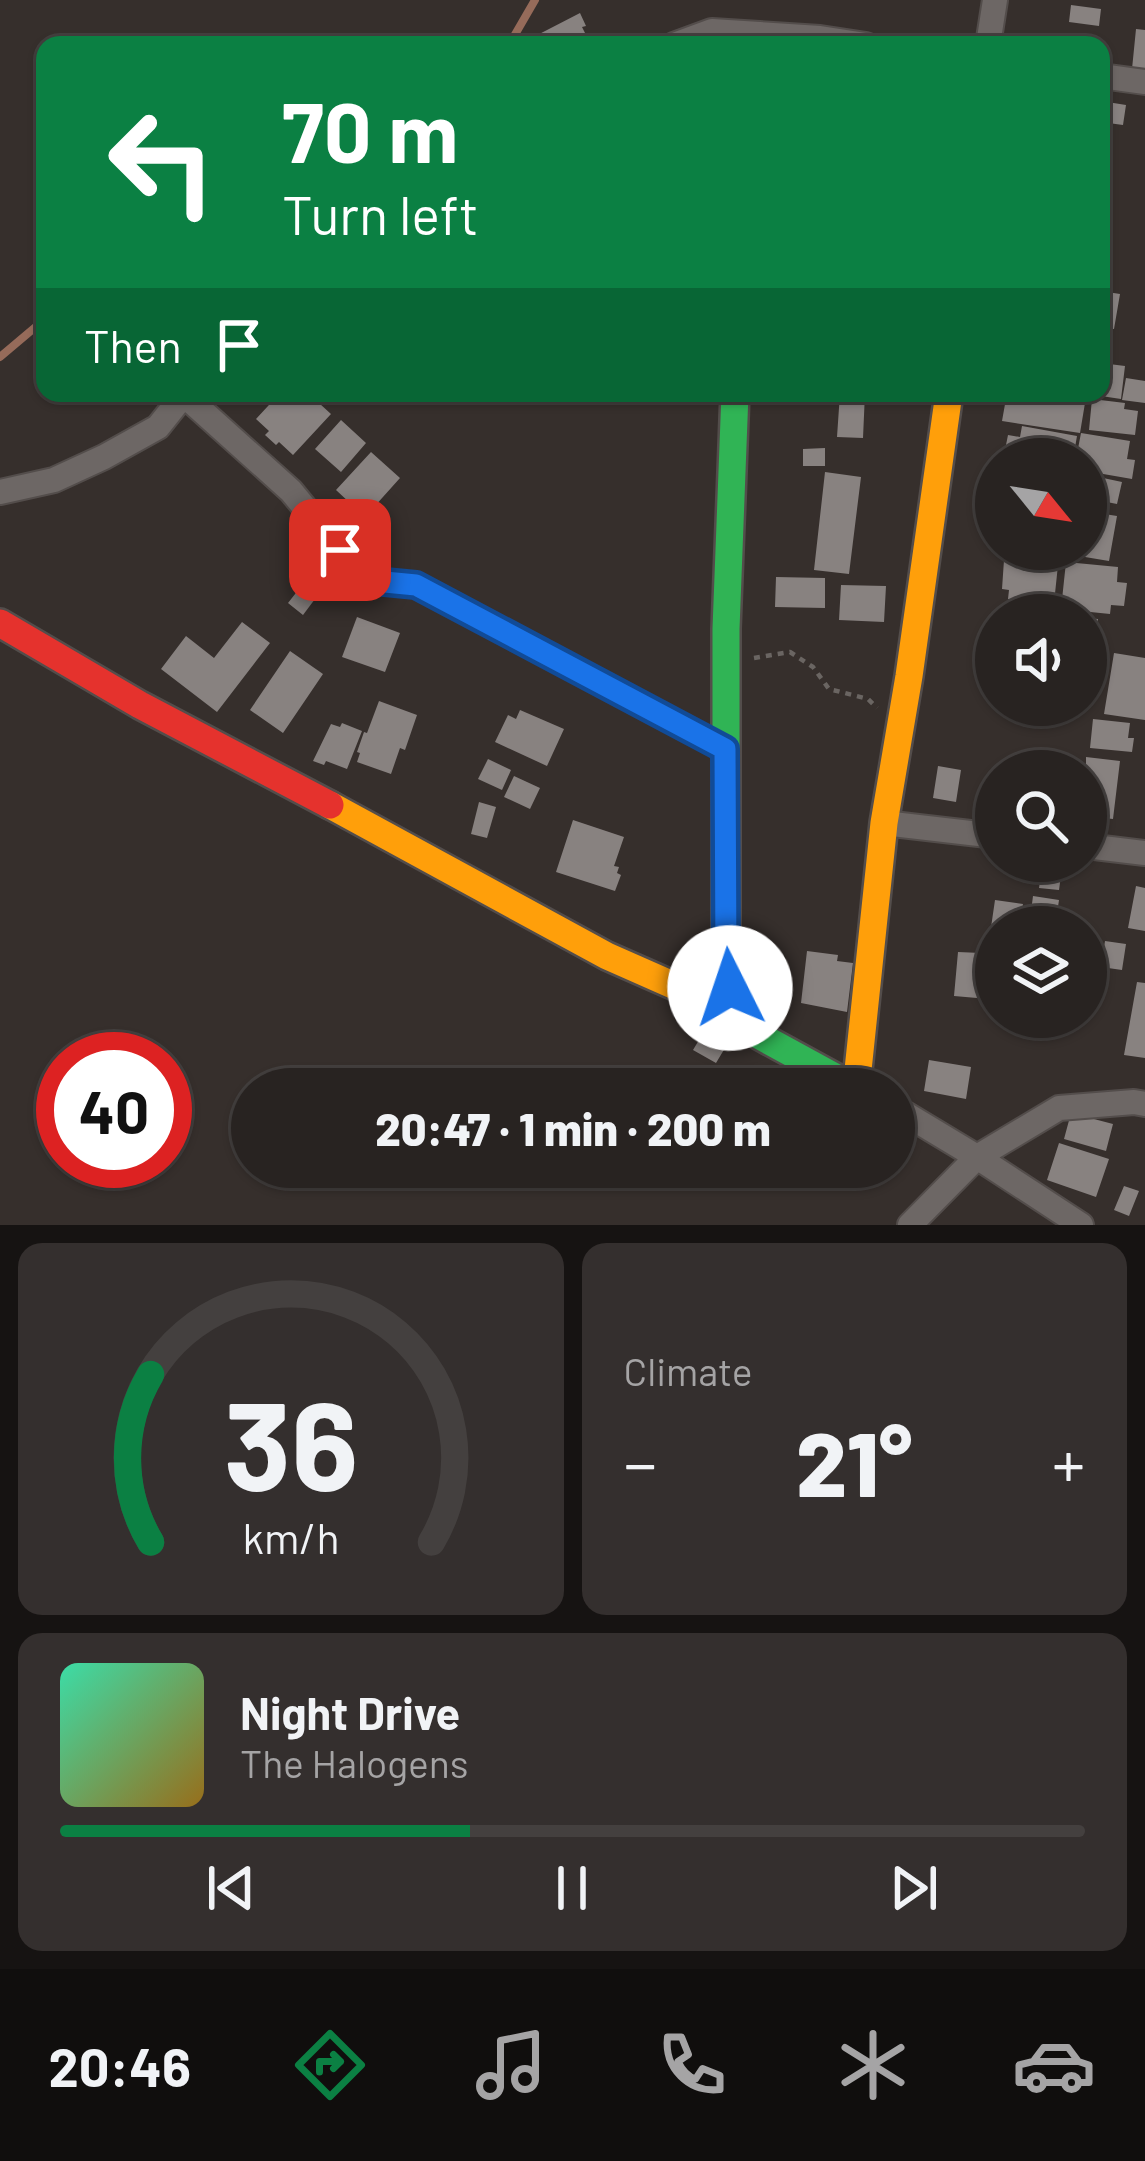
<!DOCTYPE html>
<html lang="en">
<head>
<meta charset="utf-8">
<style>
	body { margin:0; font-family:Barlow,sans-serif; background:#342f2e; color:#f1f3f6; height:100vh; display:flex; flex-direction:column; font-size:45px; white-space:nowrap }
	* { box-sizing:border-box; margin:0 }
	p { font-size:39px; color:#a5a4a5 }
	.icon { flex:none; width:66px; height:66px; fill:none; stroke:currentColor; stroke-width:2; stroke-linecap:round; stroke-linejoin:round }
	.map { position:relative; height:1225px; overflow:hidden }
	.panel { display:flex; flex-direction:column; gap:18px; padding:18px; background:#161312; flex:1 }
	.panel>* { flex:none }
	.guide { position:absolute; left:36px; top:36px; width:1074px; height:366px; border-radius:24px; box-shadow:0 3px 9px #0004,0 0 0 3px #44403f; background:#0b8043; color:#fff; overflow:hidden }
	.needle { width:78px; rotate:120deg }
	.controls { position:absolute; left:975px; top:438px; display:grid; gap:24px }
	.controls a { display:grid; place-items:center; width:132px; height:132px; border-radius:50%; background:#282321; box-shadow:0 3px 9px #0004,0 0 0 3px #44403f; font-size:60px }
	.speed { position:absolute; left:36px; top:1032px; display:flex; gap:24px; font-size:60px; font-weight:700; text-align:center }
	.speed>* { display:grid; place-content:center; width:156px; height:156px; border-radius:50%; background:#282321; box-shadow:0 3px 9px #0004,0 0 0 3px #44403f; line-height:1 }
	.speed .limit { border:18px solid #d22; background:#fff; color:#111 }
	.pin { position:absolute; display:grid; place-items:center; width:102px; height:102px; color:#fff; margin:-51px; border-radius:24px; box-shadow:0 6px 18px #0006 }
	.me { position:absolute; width:132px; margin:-66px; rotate:356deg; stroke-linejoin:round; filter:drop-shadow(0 0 9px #0008) }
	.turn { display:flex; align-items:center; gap:42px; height:252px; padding:0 48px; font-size:54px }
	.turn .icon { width:156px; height:156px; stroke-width:2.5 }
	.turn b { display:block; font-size:84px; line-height:102px }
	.then { display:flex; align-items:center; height:114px; padding:0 48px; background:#0003; gap:24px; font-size:45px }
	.big { font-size:90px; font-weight:800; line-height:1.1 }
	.panel .tile { flex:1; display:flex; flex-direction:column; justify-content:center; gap:18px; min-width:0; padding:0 42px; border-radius:24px; background:#342f2e }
	.panel .dial { align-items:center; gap:0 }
	.dial svg { height:312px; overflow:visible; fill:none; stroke:#44403f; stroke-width:7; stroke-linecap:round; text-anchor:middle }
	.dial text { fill:#f1f3f6; stroke:none }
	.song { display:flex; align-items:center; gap:36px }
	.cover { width:144px; height:144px; border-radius:18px; background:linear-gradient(135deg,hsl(160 70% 55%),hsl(40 70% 35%)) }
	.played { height:12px; border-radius:6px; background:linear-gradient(90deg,#0b8043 40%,#44403f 40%) }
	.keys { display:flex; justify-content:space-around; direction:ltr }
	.heat { display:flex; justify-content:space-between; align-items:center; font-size:66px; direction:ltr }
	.panel .tiles { flex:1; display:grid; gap:18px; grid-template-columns:1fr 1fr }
	.tile:last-child { grid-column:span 2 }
	.trip { position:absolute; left:231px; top:1068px; width:684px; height:120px; border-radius:60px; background:#282321; box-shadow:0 3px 9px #0004,0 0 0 3px #44403f; font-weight:800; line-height:120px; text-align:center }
	.tabs { display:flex; height:192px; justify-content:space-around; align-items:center; background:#100e0d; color:#a5a4a5 }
	.tabs .icon { width:84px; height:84px }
	.tabs .active { color:#0b8043 }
	.tabs b { font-size:54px; color:#f1f3f6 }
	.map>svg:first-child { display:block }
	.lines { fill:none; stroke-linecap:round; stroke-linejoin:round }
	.stream { stroke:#966b5a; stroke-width:8 }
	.building { fill:#888280 }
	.street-casing { stroke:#534d4b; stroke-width:28 }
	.fast-casing { stroke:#534d4b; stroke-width:32 }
	.slow-casing { stroke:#534d4b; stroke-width:32 }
	.jam-casing { stroke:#534d4b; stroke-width:32 }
	.path { stroke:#6a6562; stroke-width:4.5; stroke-dasharray:6 6; stroke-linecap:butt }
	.street { stroke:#6d6765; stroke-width:24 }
	.fast { stroke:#30b455; stroke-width:27 }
	.slow { stroke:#ff9f0a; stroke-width:27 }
	.jam { stroke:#e5322d; stroke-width:27 }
	.route-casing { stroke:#114b97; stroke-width:30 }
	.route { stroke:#1a73e8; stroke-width:21 }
</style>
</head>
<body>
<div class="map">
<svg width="1145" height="1225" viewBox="0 0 1145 1225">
	<rect width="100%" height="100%" fill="#362f2c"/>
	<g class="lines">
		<path class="stream" d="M 498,45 L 513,38 L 535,0
			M 0,357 L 45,319"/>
	</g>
	<path class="building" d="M 1071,5 L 1101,9 L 1099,26 L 1069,22 Z
		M 580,13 L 586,26 L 582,27 L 591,45 L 518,45 Z
		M 1136,29 L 1145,30 L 1145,70 L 1132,69 Z
		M 1101,101 L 1126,105 L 1123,125 L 1101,122 Z
		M 1101,291 L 1120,294 L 1114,329 L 1101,328 Z
		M 1101,363 L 1125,366 L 1121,399 L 1101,396 Z
		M 1126,378 L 1145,381 L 1145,403 L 1122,400 Z
		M 280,393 L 308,393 L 331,414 L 293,455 L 279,442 L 276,445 L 265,435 L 269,431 L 256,419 Z
		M 840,393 L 865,393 L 863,438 L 837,437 Z
		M 1007,393 L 1085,403 L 1080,433 L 1002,421 Z
		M 1092,399 L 1125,403 L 1124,409 L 1138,411 L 1135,435 L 1089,430 Z
		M 341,420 L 366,443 L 341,472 L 315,449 Z
		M 1022,426 L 1077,436 L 1073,459 L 1030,459 L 1004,455 L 1008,435 L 1020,437 Z
		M 1081,433 L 1130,441 L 1127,459 L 1135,460 L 1132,479 L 1086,471 L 1086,459 L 1076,459 Z
		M 825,448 L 825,466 L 803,466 L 803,449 Z
		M 371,452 L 400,478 L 365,517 L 336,490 Z
		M 825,472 L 861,477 L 849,574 L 814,570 Z
		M 1089,475 L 1122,482 L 1117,504 L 1086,498 Z
		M 1086,511 L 1117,516 L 1109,561 L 1073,555 L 1074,549 L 1086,549 Z
		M 1004,560 L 1058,565 L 1054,603 L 1008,599 L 1009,590 L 1002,589 Z
		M 1066,562 L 1118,567 L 1117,582 L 1127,583 L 1124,606 L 1111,605 L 1110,614 L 1061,609 Z
		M 776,577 L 825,578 L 825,608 L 775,607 Z
		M 306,580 L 321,591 L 303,615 L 288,603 Z
		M 841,585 L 886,586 L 884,622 L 839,620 Z
		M 357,617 L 400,633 L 385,672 L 342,657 Z
		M 1086,618 L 1098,619 L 1089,684 L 1086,683 Z
		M 242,622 L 270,643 L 217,712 L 161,669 L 186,636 L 214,658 Z
		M 290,651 L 323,674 L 283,733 L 250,710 Z
		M 1114,653 L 1145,658 L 1145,720 L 1104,714 Z
		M 379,701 L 417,715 L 405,750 L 400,748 L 391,774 L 357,762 L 360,753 L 357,752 L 364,732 L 367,733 Z
		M 520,710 L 564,729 L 547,766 L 495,742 L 508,715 L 516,719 Z
		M 1093,719 L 1130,723 L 1128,738 L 1134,738 L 1132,752 L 1090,748 Z
		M 342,723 L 362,731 L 347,769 L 326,761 L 324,765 L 313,761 L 331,724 L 340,727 Z
		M 1086,757 L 1120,761 L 1113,819 L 1086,816 Z
		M 488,759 L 511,770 L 502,790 L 478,779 Z
		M 938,766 L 961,770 L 956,802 L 933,798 Z
		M 514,776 L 540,788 L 530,809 L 504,797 Z
		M 479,802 L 496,807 L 487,838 L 471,834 Z
		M 573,820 L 624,837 L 614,866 L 619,867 L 617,873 L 621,875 L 615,891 L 556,872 Z
		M 1043,861 L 1063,861 L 1059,890 L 1039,888 Z
		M 1136,886 L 1145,888 L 1145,931 L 1128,928 Z
		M 1033,896 L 1059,900 L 1055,927 L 1029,927 Z
		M 995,900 L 1023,904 L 1019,927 L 996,927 L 996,949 L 988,948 Z
		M 1105,941 L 1126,944 L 1122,970 L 1101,967 Z
		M 807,951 L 838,955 L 837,961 L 853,963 L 847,1012 L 801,1003 Z
		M 958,952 L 981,953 L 977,998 L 954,996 Z
		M 1137,982 L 1145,983 L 1145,1058 L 1124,1055 Z
		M 702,1035 L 725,1048 L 716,1063 L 693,1050 Z
		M 929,1060 L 971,1067 L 966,1099 L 924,1091 Z
		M 1071,1113 L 1113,1124 L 1106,1151 L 1064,1139 Z
		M 1059,1143 L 1109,1159 L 1096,1197 L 1047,1180 Z
		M 1124,1186 L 1139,1191 L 1129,1216 L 1114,1210 Z"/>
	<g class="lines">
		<defs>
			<path id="street" d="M 674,45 L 712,31 L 820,38 L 866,45
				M 988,45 L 995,0
				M 1101,76 L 1145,82
				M 182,393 L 291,491 L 364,580 L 417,585 L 725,749
				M 0,492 L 54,480 L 104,457 L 158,427 L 185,393
				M 884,823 L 996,836
				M 1086,846 L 1145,853
				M 894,1107 L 977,1157 L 1059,1108 L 1134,1102 L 1145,1104
				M 910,1225 L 977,1157 L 1081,1225"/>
			<path id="fast" d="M 735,393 L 726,629 L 726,964 L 734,1012 L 760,1036 L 857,1089"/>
			<path id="slow" d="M 330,805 L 607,956 L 734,1012
				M 856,1089 L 884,823 L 909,676 L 949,393"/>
			<path id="jam" d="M 0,623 L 140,705 L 330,805"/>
		</defs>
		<use href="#street" class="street-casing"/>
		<use href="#fast" class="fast-casing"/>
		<use href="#slow" class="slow-casing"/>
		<use href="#jam" class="jam-casing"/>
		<path class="path" d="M 754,658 L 790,652 L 813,667 L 829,689 L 868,699 L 877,708"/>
		<use href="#street" class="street"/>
		<use href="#fast" class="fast"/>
		<use href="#slow" class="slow"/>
		<use href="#jam" class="jam"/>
	</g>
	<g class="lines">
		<defs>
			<path id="route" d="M 340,550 L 364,580 L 416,585 L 725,749 L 726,964 L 730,988"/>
		</defs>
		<use href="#route" class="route-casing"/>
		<use href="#route" class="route"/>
	</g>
</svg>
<div class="controls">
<a><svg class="needle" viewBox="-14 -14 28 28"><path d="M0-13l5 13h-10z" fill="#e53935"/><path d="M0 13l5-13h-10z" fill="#a5a4a5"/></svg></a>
<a><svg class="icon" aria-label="sound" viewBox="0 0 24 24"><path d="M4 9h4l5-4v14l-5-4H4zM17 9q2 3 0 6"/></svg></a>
<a><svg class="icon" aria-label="search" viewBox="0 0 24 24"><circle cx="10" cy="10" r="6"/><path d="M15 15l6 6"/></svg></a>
<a><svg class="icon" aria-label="layers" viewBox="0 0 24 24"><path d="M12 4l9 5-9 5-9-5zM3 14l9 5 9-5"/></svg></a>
</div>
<div class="speed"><div class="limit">40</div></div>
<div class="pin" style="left:340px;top:550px;background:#d93025"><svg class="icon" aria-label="arrive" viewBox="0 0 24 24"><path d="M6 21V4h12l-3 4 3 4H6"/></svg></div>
<svg class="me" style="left:730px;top:988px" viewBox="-20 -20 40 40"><circle r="19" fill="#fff"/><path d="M0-13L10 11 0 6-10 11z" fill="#1a73e8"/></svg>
<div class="trip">20:47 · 1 min · 200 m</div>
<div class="guide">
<div class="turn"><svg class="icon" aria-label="left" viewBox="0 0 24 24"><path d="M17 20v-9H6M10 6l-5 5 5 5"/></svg><div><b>70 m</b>Turn left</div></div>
<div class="then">Then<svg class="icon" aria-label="arrive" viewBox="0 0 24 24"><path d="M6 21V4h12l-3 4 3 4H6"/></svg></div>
</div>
</div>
<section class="panel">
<div class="tiles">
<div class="tile dial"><svg viewBox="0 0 100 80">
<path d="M14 69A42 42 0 1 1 86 69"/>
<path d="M14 69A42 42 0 0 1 14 26" stroke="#0b8043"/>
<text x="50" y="56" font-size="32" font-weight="700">36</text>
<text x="50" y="72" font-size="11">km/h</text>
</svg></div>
<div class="tile"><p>Climate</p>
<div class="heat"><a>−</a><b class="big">21°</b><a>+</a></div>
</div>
<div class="tile">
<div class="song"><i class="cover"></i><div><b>Night Drive</b><p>The Halogens</p></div></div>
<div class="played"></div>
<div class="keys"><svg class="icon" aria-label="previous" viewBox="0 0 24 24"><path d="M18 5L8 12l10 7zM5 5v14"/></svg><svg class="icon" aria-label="pause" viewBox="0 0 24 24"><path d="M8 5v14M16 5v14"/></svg><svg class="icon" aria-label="next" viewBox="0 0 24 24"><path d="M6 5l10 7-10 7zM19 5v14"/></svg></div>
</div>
</div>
</section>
<nav class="tabs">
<b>20:46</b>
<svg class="icon active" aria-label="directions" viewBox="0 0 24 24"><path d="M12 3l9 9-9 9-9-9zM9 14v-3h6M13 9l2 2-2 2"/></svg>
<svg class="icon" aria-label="music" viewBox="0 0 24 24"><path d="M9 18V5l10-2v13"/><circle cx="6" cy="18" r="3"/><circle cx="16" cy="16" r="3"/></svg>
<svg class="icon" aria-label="phone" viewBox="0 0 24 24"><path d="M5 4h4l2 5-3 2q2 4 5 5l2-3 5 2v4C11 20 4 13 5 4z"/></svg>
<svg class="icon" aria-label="climate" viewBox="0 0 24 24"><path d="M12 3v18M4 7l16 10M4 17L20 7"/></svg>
<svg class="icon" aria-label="car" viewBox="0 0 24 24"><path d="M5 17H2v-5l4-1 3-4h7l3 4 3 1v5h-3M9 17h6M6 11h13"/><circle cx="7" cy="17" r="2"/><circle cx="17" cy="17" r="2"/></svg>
</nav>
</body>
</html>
